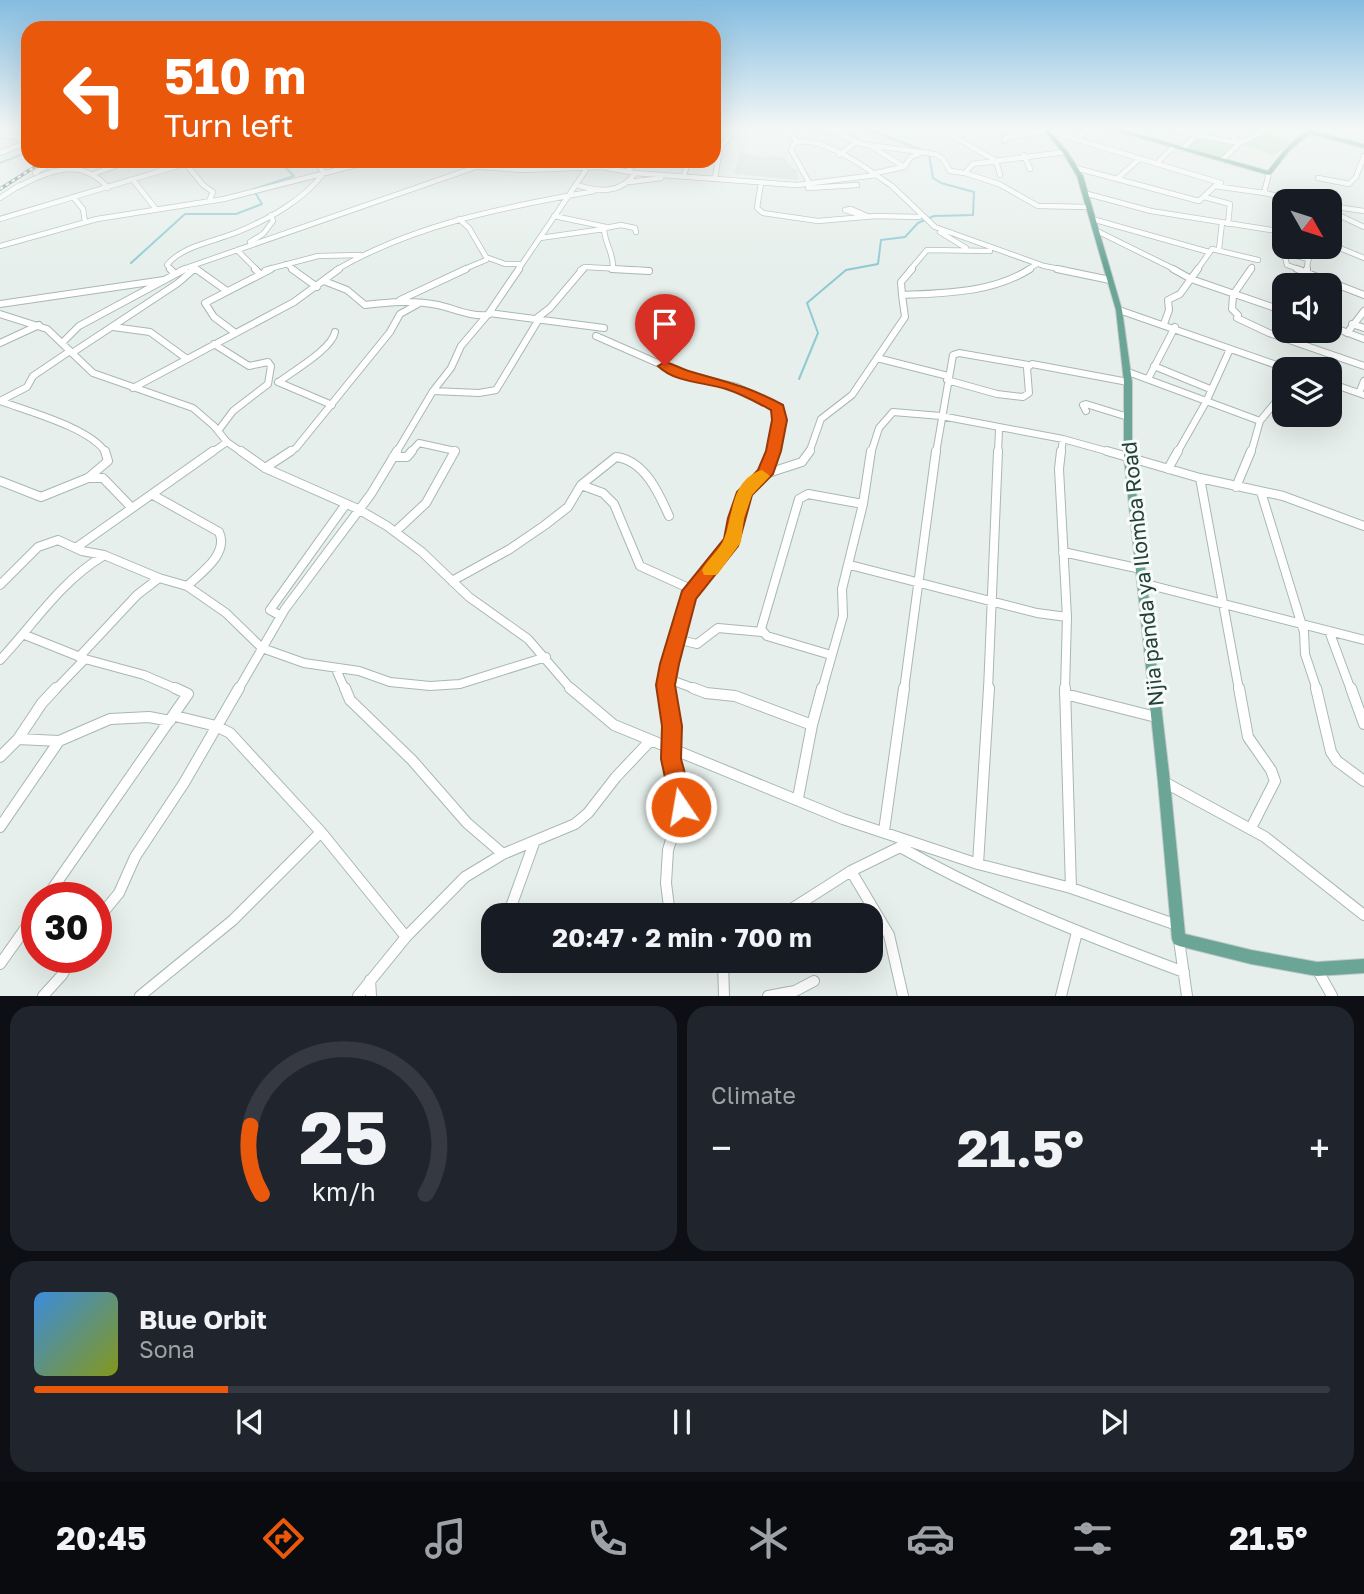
<!DOCTYPE html>
<html lang="en">
<head>
<meta charset="utf-8">
<style>
	body { margin:0; font-family:"Golos Text",sans-serif; background:#20242c; color:#f1f3f6; height:100vh; display:flex; flex-direction:column; font-size:26px; white-space:nowrap }
	* { box-sizing:border-box; margin:0 }
	p { font-size:23px; color:#9ea1a6 }
	.icon { flex:none; width:38px; height:38px; fill:none; stroke:currentColor; stroke-width:2; stroke-linecap:round; stroke-linejoin:round }
	.map { position:relative; height:996px; overflow:hidden }
	.drawer { display:flex; flex-direction:column; gap:10px; padding:10px; background:#0d0f14; flex:1 }
	.drawer>* { flex:none }
	.banner { position:absolute; left:21px; top:21px; width:700px; height:147px; border-radius:21px; box-shadow:0 7px 28px #0002; background:#ea580c; color:#fff; overflow:hidden }
	.needle { width:46px; rotate:129deg }
	.buttons { position:absolute; left:1272px; top:189px; display:grid; gap:14px }
	.buttons a { display:grid; place-items:center; width:70px; height:70px; border-radius:14px; background:#171b24; box-shadow:0 7px 28px #0002; font-size:35px }
	.speed { position:absolute; left:21px; top:882px; display:flex; gap:14px; font-size:35px; font-weight:700; text-align:center }
	.speed>* { display:grid; place-content:center; width:91px; height:91px; border-radius:50%; background:#171b24; box-shadow:0 7px 28px #0002; line-height:1 }
	.speed .limit { border:10px solid #d22; background:#fff; color:#111 }
	.pin { position:absolute; display:grid; place-items:center; width:60px; height:60px; color:#fff; margin:-72px -30px; border-radius:50% 50% 50% 0; rotate:-45deg; box-shadow:0 0 7px #0007 }
	.pin .icon { rotate:45deg }
	.me { position:absolute; width:77px; margin:-38px; rotate:348deg; stroke-linejoin:round; filter:drop-shadow(0 0 5px #0008) }
	.turn { display:flex; align-items:center; gap:24px; height:147px; padding:0 28px; font-size:32px }
	.turn .icon { width:91px; height:91px; stroke-width:2.5 }
	.turn b { display:block; font-size:49px; line-height:60px }
	.big { font-size:52px; font-weight:700; line-height:1.1 }
	.drawer .tile { flex:1; display:flex; flex-direction:column; justify-content:center; gap:10px; min-width:0; padding:0 24px; border-radius:21px; background:#20242c }
	.drawer .dial { align-items:center; gap:0 }
	.dial svg { height:182px; overflow:visible; fill:none; stroke:#363941; stroke-width:7; stroke-linecap:round; text-anchor:middle }
	.dial text { fill:#f1f3f6; stroke:none }
	.song { display:flex; align-items:center; gap:21px }
	.cover { width:84px; height:84px; border-radius:10px; background:linear-gradient(135deg,hsl(210 70% 55%),hsl(70 70% 35%)) }
	.played { height:7px; border-radius:4px; background:linear-gradient(90deg,#ea580c 15%,#363941 15%) }
	.keys { display:flex; justify-content:space-around; direction:ltr }
	.heat { display:flex; justify-content:space-between; align-items:center; font-size:38px; direction:ltr }
	.drawer .tiles { flex:1; display:grid; gap:10px; grid-template-columns:1fr 1fr }
	.tile:last-child { grid-column:span 2 }
	.trip { position:absolute; left:481px; top:903px; width:402px; height:70px; border-radius:21px; background:#171b24; box-shadow:0 7px 28px #0002; font-weight:700; line-height:70px; text-align:center }
	.tab-bar { display:flex; height:112px; justify-content:space-around; align-items:center; background:#090b0e; color:#9ea1a6 }
	.tab-bar .icon { width:49px; height:49px }
	.tab-bar .current { color:#ea580c }
	.tab-bar b { font-size:32px; color:#f1f3f6 }
	.map>svg:first-child { display:block }
	.built { fill:#d4dfda }
	.green { fill:#bfe0c8 }
	.lines { fill:none; stroke-linecap:round; stroke-linejoin:round }
	.stream { stroke:#8ec9d4; stroke-width:2 }
	.minor-far3-casing { stroke:#a8b8b2; stroke-width:6 }
	.minor-far2-casing { stroke:#a8b8b2; stroke-width:8 }
	.minor-far1-casing { stroke:#a8b8b2; stroke-width:10 }
	.minor-casing { stroke:#a8b8b2; stroke-width:12 }
	.major-casing { stroke:#c2cac8; stroke-width:2 }
	.minor-far3 { stroke:#fff; stroke-width:4.5 }
	.minor-far2 { stroke:#fff; stroke-width:6 }
	.minor-far1 { stroke:#fff; stroke-width:8 }
	.minor { stroke:#fff; stroke-width:10 }
	.major { fill:#6aa596; fill-rule:evenodd }
	.rail-casing { stroke:#5f7d75; stroke-width:3.5 }
	.rail { stroke:#f7fbf9; stroke-width:2; stroke-dasharray:3.5; stroke-linecap:butt }
	.route { fill:#ea580c; stroke:#983908; stroke-width:2 }
	.slow { fill:#f59e0b }
	.labels { text-anchor:middle; dominant-baseline:central; stroke-width:6; stroke-linejoin:round; paint-order:stroke }
	.street-label { font-size:21px; fill:#24423a; stroke:#f7fbf9 }
</style>
</head>
<body>
<div class="map">
<svg width="1364" height="996" viewBox="0 0 1364 996">
	<rect width="100%" height="100%" fill="#e6efeb"/>
	<path class="built" d="M 740,152 L 761,158 L 773,155 L 785,158 L 791,167 L 797,170 L 798,180 L 734,174 Z"/>
	<path class="green" d="M 1266,134 L 1291,142 L 1275,155 L 1242,145 Z
		M 1198,137 L 1237,145 L 1225,160 L 1187,149 Z"/>
	<g class="lines">
		<path class="stream" d="M 866,128 L 921,150
			M 0,163 L 28,152
			M 254,189 L 294,176 L 279,161
			M 131,263 L 185,214 L 236,214 L 262,204 L 256,194
			M 799,379 L 818,333 L 807,303 L 846,270 L 878,264 L 881,240 L 905,237 L 918,223 L 934,216 L 973,215 L 974,192 L 941,183 L 933,178 L 929,154"/>
		<defs>
			<path id="minor-far3" d="M 748,128 L 786,129
				M 786,128 L 796,141 L 791,150 L 811,186
				M 811,128 L 834,131 L 861,144 L 935,154 L 943,159 L 950,171 L 965,173 L 973,164 L 1065,152
				M 947,128 L 955,137 L 996,161 L 1000,175
				M 1172,128 L 1197,135 L 1206,128
				M 1229,128 L 1237,143
				M 1298,128 L 1309,132
				M 1045,130 L 1221,183
				M 0,135 L 28,138
				M 715,137 L 729,128
				M 1076,139 L 1089,128
				M 1005,141 L 1005,138 L 1046,131
				M 796,142 C 821,138 855,160 876,175
				M 871,146 L 904,167
				M 1182,149 L 1197,135 L 1239,143 L 1271,128
				M 0,153 L 28,142
				M 839,155 L 856,142
				M 1024,155 L 1030,169
				M 1222,160 L 1239,144
				M 154,161 L 165,170
				M 441,161 L 467,166 L 524,170 L 602,167 L 635,173 L 797,185 L 876,175 L 892,186 L 935,227 L 1044,266 L 1065,270
				M 1157,163 L 1173,147
				M 186,164 L 203,185 L 213,192 L 209,201
				M 1076,168 L 1199,201 L 1215,186 L 1264,193 L 1269,173
				M 630,172 L 629,168 L 642,161
				M 35,173 L 54,161
				M 875,173 L 904,167 L 911,157 L 919,154
				M 965,173 L 999,184 L 1038,206 L 1089,207
				M 93,174 L 129,161
				M 684,176 L 688,161
				M 715,178 L 720,148 L 729,137 L 730,128
				M 1118,178 L 1140,158
				M 1318,178 L 1349,184 L 1356,177 L 1364,156
				M 133,180 L 156,209
				M 630,182 L 661,178
				M 761,183 L 757,208 L 763,213 L 818,221 L 876,216 L 919,217
				M 577,185 C 599,192 621,194 635,173
				M 18,187 C 49,170 82,157 108,188
				M 808,188 L 857,185
				M 1084,193 L 1151,211 L 1284,232
				M 1264,193 L 1304,201
				M 1204,197 L 1230,204 L 1228,224
				M 0,198 L 20,185
				M 74,198 L 83,209 L 85,222
				M 1330,206 L 1364,211
				M 1330,211 L 1364,227
				M 861,215 L 845,210 L 851,209 L 867,216
				M 554,216 L 606,227
				M 0,219 L 194,161
				M 459,219 L 469,228 L 486,257 L 505,264 L 522,264
				M 1092,219 L 1209,252
				M 605,228 L 621,225 L 635,228 L 636,232
				M 1095,230 L 1176,270
				M 940,232 L 966,248
				M 540,238 L 604,229 C 605,245 614,253 613,269
				M 250,242 L 263,234 L 273,221 L 271,215
				M 1330,244 L 1364,258
				M 0,246 L 97,219 L 224,199 L 372,161
				M 1219,249 L 1222,223
				M 237,250 L 257,270
				M 286,264 L 295,270
				M 194,267 L 199,270
				M 172,270 L 167,265 C 182,246 212,242 235,233 C 269,219 301,202 324,173 L 315,161
				M 180,270 L 473,168
				M 192,270 L 195,268
				M 265,270 L 318,256 L 360,255
				M 336,270 C 415,224 505,207 594,191
				M 462,270 L 486,260
				M 518,270 L 592,161
				M 580,270 L 585,267 L 640,270
				M 910,270 L 927,250 L 990,251
				M 1027,270 L 1037,264
				M 1197,270 L 1212,249 L 1258,260
				M 1250,270 L 1252,267
				M 1301,270 L 1287,265 L 1284,253 L 1309,259
				M 1307,270 L 1309,248"/>
			<path id="minor-far2" d="M 170,269 L 174,273
				M 196,269 L 227,291
				M 255,269 L 259,273
				M 292,269 L 317,287
				M 612,269 L 649,271
				M 1057,269 L 1110,280
				M 1173,269 L 1191,279 L 1284,311
				M 1251,269 L 1233,295 L 1232,309 L 1238,315 L 1237,318 L 1269,333 L 1364,366
				M 1297,269 L 1364,295
				M 1307,273 L 1307,269
				M 324,281 L 347,290 L 365,305 C 390,302 413,300 438,305 C 455,309 471,317 488,315
				M 902,295 L 901,282 L 912,269
				M 400,300 L 466,269
				M 0,304 L 164,280
				M 1119,310 L 1288,369
				M 489,313 L 604,328
				M 0,314 L 47,329 L 93,373 L 193,408 L 214,426 L 227,442 L 243,453
				M 537,318 L 550,308 L 583,269
				M 1164,324 L 1169,310 L 1168,300 L 1180,294 L 1198,269
				M 1352,324 L 1364,328
				M 1330,326 L 1364,339
				M 113,327 L 150,332 L 187,359
				M 234,332 L 214,317 L 205,303 L 271,269
				M 1347,333 L 1364,311
				M 596,336 L 685,375 L 737,387 L 776,406 C 784,420 776,439 772,453
				M 0,343 L 39,325
				M 62,343 L 79,326 L 185,269
				M 214,344 L 249,366 L 268,362 L 271,366 L 268,384 L 233,411 L 218,431
				M 72,353 L 178,283 L 194,269
				M 877,358 L 948,376
				M 1154,366 L 1210,389
				M 1128,372 L 1260,421
				M 1148,379 L 1175,327
				M 947,380 L 997,394 L 1023,397 L 1029,393 L 1027,368 L 1032,364 L 1128,382
				M 278,382 L 332,405
				M 279,382 C 293,371 332,349 335,332
				M 1330,383 L 1364,395
				M 133,388 L 294,302 L 339,269
				M 433,391 L 479,393 L 496,390 L 539,319
				M 1359,393 L 1364,381
				M 0,401 C 27,411 91,428 106,453
				M 0,401 L 27,387 L 33,376 L 70,351
				M 1086,411 L 1083,405 L 1086,404 L 1128,417
				M 211,453 L 227,442
				M 288,453 L 296,448 L 390,332 L 400,314 L 418,304
				M 396,453 L 433,391 L 451,368 L 461,346 L 489,313 L 519,269
				M 410,453 L 419,443 L 455,451 L 454,453
				M 809,453 L 821,419 L 852,395 L 905,317 L 902,295 C 946,293 992,293 1030,269
				M 871,453 L 879,428 L 893,412 L 941,416 L 1063,439 L 1113,453
				M 936,453 L 953,355 L 959,353 L 1028,365
				M 998,453 L 999,429
				M 1061,453 L 1063,439
				M 1177,453 L 1206,402 L 1230,349
				M 1251,453 L 1260,421 L 1284,392"/>
			<path id="minor-far1" d="M 241,451 L 265,468 L 358,509 L 387,526 L 422,552 L 469,597 L 528,639 L 572,690
				M 1061,451 L 1059,469 L 1067,617 L 1065,690
				M 1107,451 L 1200,478 L 1283,496 L 1364,526
				M 393,457 L 407,457 L 412,451
				M 265,468 L 291,451
				M 1168,469 L 1178,451
				M 765,473 L 772,451
				M 88,478 L 108,461 L 105,451
				M 1200,478 L 1239,690
				M 0,481 L 41,497 L 88,478 L 103,478 L 132,508
				M 581,485 L 603,493 L 614,504 L 640,566 L 693,590
				M 1236,487 L 1251,451
				M 1261,492 L 1304,632 L 1305,654 L 1317,690
				M 153,495 L 219,532 C 229,554 201,573 187,586
				M 395,532 L 426,503 L 455,451
				M 77,547 L 213,451
				M 1063,552 L 1141,569
				M 850,565 L 1037,613 L 1067,617
				M 452,581 L 510,549 L 545,525 L 568,507 L 581,485 L 616,457 C 644,460 659,493 669,516
				M 1142,583 L 1364,640
				M 0,585 L 38,547 L 58,540 L 82,551 L 104,555 L 159,578 L 187,586 L 226,613 L 262,648 L 304,663 L 359,671 L 390,682 L 430,686 L 460,684 L 546,657
				M 281,616 L 270,610 L 346,504
				M 1329,631 L 1351,690
				M 25,635 L 85,659 L 144,675 L 179,690
				M 676,639 L 697,644 L 718,628 L 762,632
				M 831,655 L 767,636 L 761,629 L 799,499 L 808,494 L 863,504
				M 79,657 L 137,595 L 159,578
				M 0,660 C 34,624 60,582 103,556
				M 336,669 L 345,690
				M 666,678 L 698,690
				M 55,690 L 85,659
				M 238,690 L 285,609 L 371,494 L 397,451
				M 666,690 L 688,596 L 732,542 L 736,518 L 745,492 L 765,474 L 802,462 L 810,451
				M 822,690 L 843,616 L 842,589 L 863,504 L 871,451
				M 904,690 L 936,451
				M 988,690 L 998,451"/>
			<path id="minor" d="M 345,688 L 350,700 L 412,760 L 467,823 L 503,854
				M 570,688 L 614,725 L 843,819 L 978,864 L 1071,888 L 1177,925
				M 666,688 L 672,726 L 672,769 L 681,795 L 681,807 L 668,850 L 666,883 L 670,915
				M 693,688 L 706,693 L 735,696 L 812,725
				M 1065,688 L 1071,888
				M 1239,688 L 1248,737 L 1271,770 L 1275,781 L 1251,828
				M 1316,688 L 1331,752 L 1337,761 L 1364,781
				M 1351,688 L 1364,724
				M 1065,694 L 1156,717
				M 175,716 L 216,726 L 230,733 L 321,832 L 406,937
				M 18,739 L 42,703 L 56,688
				M 0,757 L 18,739 L 59,741
				M 1164,782 L 1265,837 L 1364,915
				M 798,798 L 812,725 L 822,688
				M 0,827 L 59,741 L 110,719 L 149,717 L 170,721
				M 884,831 L 904,688
				M 978,864 L 989,688
				M 851,871 L 889,935 L 903,996
				M 46,898 L 188,694 L 175,688
				M 508,915 L 534,843
				M 782,915 L 851,871 L 900,847 C 990,898 1087,936 1184,972
				M 96,921 L 119,893 L 135,857 L 184,783 L 239,688
				M 1179,940 L 1187,996
				M 723,961 L 724,996
				M 0,964 L 37,912
				M 1317,969 L 1332,996
				M 370,980 L 371,996
				M 43,996 L 62,975 L 72,957
				M 140,996 L 233,920 L 321,832
				M 358,996 L 406,937 L 465,877 L 503,854 L 575,824 L 588,813 L 616,777 L 650,741
				M 768,996 L 795,991 L 814,981
				M 1061,996 L 1077,932"/>
			<path id="major" d="M 1042,128 L 1047,128 L 1067,151 L 1083,176 L 1122,310 L 1132,382 L 1132,457 L 1170,782 L 1185,934 L 1251,950 L 1317,962 L 1364,959 L 1364,973 L 1317,976 L 1251,964 L 1179,946 L 1174,944 L 1172,939 L 1158,782 L 1124,457 L 1124,382 L 1116,310 L 1077,176 L 1063,153 Z
				M 1106,128 L 1115,128 L 1268,171 C 1278,158 1300,129 1316,128 L 1313,131 L 1364,144 L 1364,148 L 1310,134 L 1290,150 L 1271,174 L 1269,175 Z"/>
		</defs>
		<use href="#minor-far3" class="minor-far3-casing"/>
		<use href="#minor-far2" class="minor-far2-casing"/>
		<use href="#minor-far1" class="minor-far1-casing"/>
		<use href="#minor" class="minor-casing"/>
		<use href="#major" class="major-casing"/>
		<use href="#minor-far3" class="minor-far3"/>
		<use href="#minor-far2" class="minor-far2"/>
		<use href="#minor-far1" class="minor-far1"/>
		<use href="#minor" class="minor"/>
		<use href="#major" class="major"/>
		<defs>
			<path id="rail" d="M 0,189 L 44,161"/>
		</defs>
		<use href="#rail" class="rail-casing"/>
		<use href="#rail" class="rail"/>
	</g>
	<linearGradient id="sky" x2="0" y2="1"><stop stop-color="#84bce0"/><stop offset="0.48" stop-color="#f4f8f6"/><stop offset="1" stop-color="#f4f8f6" stop-opacity="0"/></linearGradient>
	<rect width="1364" height="268" fill="url(#sky)"/>
	<path class="route" d="M 665,362 C 674,364 683,370 692,372 C 727,382 750,387 783,405 L 787,420 L 781,451 L 773,474 L 752,495 L 738,546 L 696,599 L 679,664 L 675,685 L 682,726 L 681,759 L 691,795 L 692,807 L 689,815 L 681,818 L 673,815 L 661,759 L 662,726 L 656,685 L 660,664 L 682,591 L 724,539 L 728,518 L 737,492 L 758,470 L 766,451 L 772,420 L 771,410 C 756,402 742,394 726,389 C 705,382 675,383 658,366 Z"/>
	<path class="slow" d="M 762,470 L 770,476 L 752,495 L 744,518 L 741,542 L 717,575 L 704,575 L 702,570 C 708,559 720,550 724,539 C 734,515 730,480 762,470 Z"/>
	<g class="labels">
		<g class="street-label">
			<text transform="translate(1142 574) rotate(-96)">Njia panda ya Ilomba Road</text>
		</g>
	</g>
</svg>
<div class="buttons">
<a><svg class="needle" viewBox="-14 -14 28 28"><path d="M0-13l5 13h-10z" fill="#e53935"/><path d="M0 13l5-13h-10z" fill="#9ea1a6"/></svg></a>
<a><svg class="icon" aria-label="sound" viewBox="0 0 24 24"><path d="M4 9h4l5-4v14l-5-4H4zM17 9q2 3 0 6"/></svg></a>
<a><svg class="icon" aria-label="layers" viewBox="0 0 24 24"><path d="M12 4l9 5-9 5-9-5zM3 14l9 5 9-5"/></svg></a>
</div>
<div class="speed"><div class="limit">30</div></div>
<div class="pin" style="left:665px;top:366px;background:#d93025"><svg class="icon" aria-label="arrive" viewBox="0 0 24 24"><path d="M6 21V4h12l-3 4 3 4H6"/></svg></div>
<svg class="me" style="left:681px;top:807px" viewBox="-20 -20 40 40"><circle r="17" fill="#ea580c" stroke="#fff" stroke-width="3"/><path d="M0-11L8 9 0 5-8 9z" fill="#fff"/></svg>
<div class="trip">20:47 · 2 min · 700 m</div>
<div class="banner">
<div class="turn"><svg class="icon" aria-label="left" viewBox="0 0 24 24"><path d="M17 20v-9H6M10 6l-5 5 5 5"/></svg><div><b>510 m</b>Turn left</div></div>
</div>
</div>
<section class="drawer">
<div class="tiles">
<div class="tile dial"><svg viewBox="0 0 100 80">
<path d="M14 69A42 42 0 1 1 86 69"/>
<path d="M14 69A42 42 0 0 1 9 39" stroke="#ea580c"/>
<text x="50" y="56" font-size="32" font-weight="700">25</text>
<text x="50" y="72" font-size="11">km/h</text>
</svg></div>
<div class="tile"><p>Climate</p>
<div class="heat"><a>−</a><b class="big">21.5°</b><a>+</a></div>
</div>
<div class="tile">
<div class="song"><i class="cover"></i><div><b>Blue Orbit</b><p>Sona</p></div></div>
<div class="played"></div>
<div class="keys"><svg class="icon" aria-label="previous" viewBox="0 0 24 24"><path d="M18 5L8 12l10 7zM5 5v14"/></svg><svg class="icon" aria-label="pause" viewBox="0 0 24 24"><path d="M8 5v14M16 5v14"/></svg><svg class="icon" aria-label="next" viewBox="0 0 24 24"><path d="M6 5l10 7-10 7zM19 5v14"/></svg></div>
</div>
</div>
</section>
<nav class="tab-bar">
<b>20:45</b>
<svg class="icon current" aria-label="directions" viewBox="0 0 24 24"><path d="M12 3l9 9-9 9-9-9zM9 14v-3h6M13 9l2 2-2 2"/></svg>
<svg class="icon" aria-label="music" viewBox="0 0 24 24"><path d="M9 18V5l10-2v13"/><circle cx="6" cy="18" r="3"/><circle cx="16" cy="16" r="3"/></svg>
<svg class="icon" aria-label="phone" viewBox="0 0 24 24"><path d="M5 4h4l2 5-3 2q2 4 5 5l2-3 5 2v4C11 20 4 13 5 4z"/></svg>
<svg class="icon" aria-label="climate" viewBox="0 0 24 24"><path d="M12 3v18M4 7l16 10M4 17L20 7"/></svg>
<svg class="icon" aria-label="car" viewBox="0 0 24 24"><path d="M5 17H2v-5l4-1 3-4h7l3 4 3 1v5h-3M9 17h6M6 11h13"/><circle cx="7" cy="17" r="2"/><circle cx="17" cy="17" r="2"/></svg>
<svg class="icon" aria-label="filters" viewBox="0 0 24 24"><path d="M4 7h16M4 17h16"/><circle cx="9" cy="7" r="2"/><circle cx="15" cy="17" r="2"/></svg>
<b>21.5°</b>
</nav>
</body>
</html>
